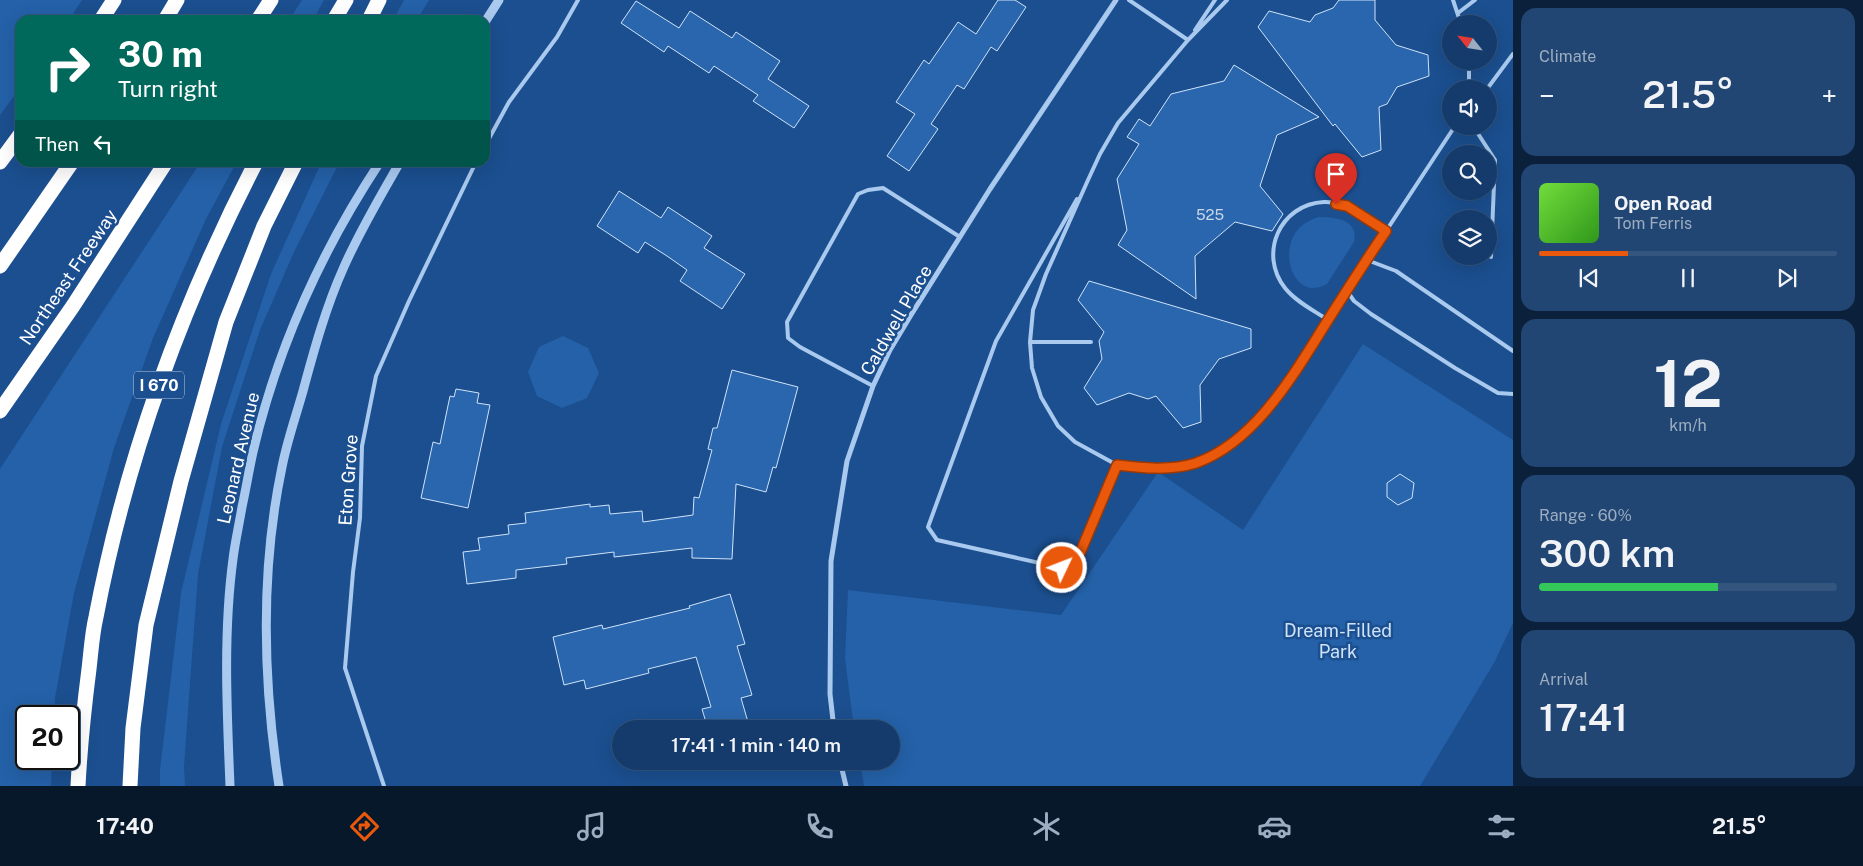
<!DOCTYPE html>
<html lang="en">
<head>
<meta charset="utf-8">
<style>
	body { margin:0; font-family:"Public Sans",sans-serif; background:#214673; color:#f1f3f6; height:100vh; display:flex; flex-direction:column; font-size:19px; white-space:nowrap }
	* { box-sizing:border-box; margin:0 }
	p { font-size:16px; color:#9dadc1 }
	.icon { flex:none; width:28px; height:28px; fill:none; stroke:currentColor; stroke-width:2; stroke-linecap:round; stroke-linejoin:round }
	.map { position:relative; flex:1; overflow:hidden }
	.drawer { display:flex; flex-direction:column; gap:8px; padding:8px; background:#0b203b; width:350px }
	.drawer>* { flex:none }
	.top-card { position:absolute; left:15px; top:15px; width:475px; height:152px; border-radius:15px; box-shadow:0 5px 20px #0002,0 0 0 1px #33557e; background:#00695c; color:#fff; overflow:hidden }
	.needle { width:32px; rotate:300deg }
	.tools { position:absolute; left:1442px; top:15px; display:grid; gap:10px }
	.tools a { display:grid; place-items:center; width:55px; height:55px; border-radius:50%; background:#143b6b; box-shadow:0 5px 20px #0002,0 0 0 1px #33557e; font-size:25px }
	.speed { position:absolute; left:15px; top:705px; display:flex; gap:10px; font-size:25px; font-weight:700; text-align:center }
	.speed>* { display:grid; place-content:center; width:65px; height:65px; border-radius:50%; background:#143b6b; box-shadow:0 5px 20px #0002,0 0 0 1px #33557e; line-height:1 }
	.speed .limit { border:2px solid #111; border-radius:8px; background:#fff; color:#111 }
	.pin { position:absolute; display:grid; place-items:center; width:42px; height:42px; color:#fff; margin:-51px -21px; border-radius:50% 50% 50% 0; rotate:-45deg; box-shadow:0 0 5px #0007 }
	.pin .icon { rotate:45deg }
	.me { position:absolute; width:55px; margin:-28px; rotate:47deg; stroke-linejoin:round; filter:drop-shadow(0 0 4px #0008) }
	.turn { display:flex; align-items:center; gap:18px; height:105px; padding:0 20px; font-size:22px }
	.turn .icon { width:65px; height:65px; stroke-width:2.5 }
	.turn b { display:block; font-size:35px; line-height:42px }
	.then { display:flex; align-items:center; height:48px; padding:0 20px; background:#0003; gap:10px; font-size:19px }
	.big { font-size:38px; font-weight:600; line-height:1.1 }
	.drawer .card { flex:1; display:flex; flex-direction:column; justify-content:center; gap:8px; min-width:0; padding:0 18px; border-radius:15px; background:#214673 }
	.drawer .dial { align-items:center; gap:0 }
	.dial b { font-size:65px; line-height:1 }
	.song { display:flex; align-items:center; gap:15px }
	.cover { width:60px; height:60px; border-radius:8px; background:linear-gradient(135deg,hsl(100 70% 55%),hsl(110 70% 35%)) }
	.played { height:5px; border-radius:2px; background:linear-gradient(90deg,#ea580c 30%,#33557e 30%) }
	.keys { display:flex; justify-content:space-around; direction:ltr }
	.heat { display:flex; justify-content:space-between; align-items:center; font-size:28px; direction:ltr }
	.charge { height:8px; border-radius:4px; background:linear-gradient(90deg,#34c759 60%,#33557e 0) }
	.trip { position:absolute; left:612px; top:720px; width:288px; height:50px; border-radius:25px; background:#143b6b; box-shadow:0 5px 20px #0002,0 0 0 1px #33557e; font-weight:600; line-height:50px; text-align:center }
	.dock { display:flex; height:80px; justify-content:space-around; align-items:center; background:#08182b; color:#9dadc1 }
	.dock .icon { width:35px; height:35px }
	.dock .selected { color:#ea580c }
	.dock b { font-size:22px; color:#f1f3f6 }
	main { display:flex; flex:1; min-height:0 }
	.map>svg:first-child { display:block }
	.green { fill:#2461a8 }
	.building { fill:#2a66ad; stroke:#cfe3fa }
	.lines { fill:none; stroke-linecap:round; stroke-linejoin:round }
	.service { stroke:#a9c9ee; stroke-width:4 }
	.minor { stroke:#a9c9ee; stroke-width:5 }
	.tertiary { stroke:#a9c9ee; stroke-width:9 }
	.motorway { stroke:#fff; stroke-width:15 }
	.route-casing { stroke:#983908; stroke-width:12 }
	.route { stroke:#ea580c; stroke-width:9 }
	.labels { text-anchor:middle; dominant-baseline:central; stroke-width:5; stroke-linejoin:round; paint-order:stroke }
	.number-label { font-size:15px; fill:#cad9ea }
	.shield { fill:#1b4f8f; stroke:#bbcadd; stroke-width:1 }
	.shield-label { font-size:16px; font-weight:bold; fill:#fff }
	.street-label { font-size:18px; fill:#fff; stroke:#1b4f8f }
	.park-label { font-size:18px; fill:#cfe3fa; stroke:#1b4f8f }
</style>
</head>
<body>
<main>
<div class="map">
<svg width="1513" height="786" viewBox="0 0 1513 786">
	<rect width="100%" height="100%" fill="#1b4f8f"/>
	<path class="green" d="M 0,0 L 82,0 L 69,20 L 20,20 L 20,88 L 0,115 Z
		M 302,0 L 324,0 L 313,20 L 289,20 Z
		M 404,0 L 429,0 L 417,20 L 393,20 Z
		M 200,163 L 236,163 L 206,219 L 153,338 L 114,448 L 74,593 L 55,698 L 54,716 L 26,716 L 26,759 L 52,759 L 51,786 L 0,786 L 0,469 Z
		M 321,163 L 339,163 L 294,252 L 260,330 L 222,447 L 198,574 L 184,766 L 185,786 L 160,786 L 160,770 L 181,593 L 221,424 L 271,274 Z
		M 1318,217 C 1335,217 1359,219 1354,242 L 1327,284 C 1293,304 1274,245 1304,224 C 1308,221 1313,219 1318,217 Z
		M 563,336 L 588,348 L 599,373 L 587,398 L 562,408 L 537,396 L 528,372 L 539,347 Z
		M 1363,344 L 1513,440 L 1513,623 L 1494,663 L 1420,786 L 864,786 L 860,761 L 891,761 L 891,729 L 854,729 L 845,658 L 848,590 L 1061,615 L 1158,472 L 1243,530 Z"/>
	<path class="building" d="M 998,0 L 1015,0 L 1026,7 L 997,51 L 991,47 L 964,89 L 957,85 L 931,124 L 938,129 L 909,171 L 887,156 L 915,114 L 896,102 L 924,60 L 929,64 L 958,22 L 976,34 Z
		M 1339,0 L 1375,0 L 1375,20 L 1396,45 L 1428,55 L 1429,76 L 1397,87 L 1387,104 L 1379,107 L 1381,150 L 1362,157 L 1335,124 L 1333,126 L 1258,27 L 1269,11 L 1310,22 L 1315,15 L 1333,8 Z
		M 636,1 L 679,28 L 690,11 L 732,38 L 736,32 L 780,61 L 768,79 L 809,106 L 794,128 L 753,101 L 758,95 L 714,66 L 709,73 L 668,46 L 664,52 L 621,23 Z
		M 1234,65 L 1319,117 L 1277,135 L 1260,186 L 1283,214 L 1272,231 L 1235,222 L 1195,256 L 1196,299 L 1118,245 L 1127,230 L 1117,179 L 1139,144 L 1127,137 L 1139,119 L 1150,126 L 1171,94 L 1224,81 Z
		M 619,191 L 661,218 L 668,207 L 712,236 L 704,248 L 745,274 L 722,309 L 680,281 L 687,270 L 667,256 L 645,242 L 638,253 L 597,226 Z
		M 1089,281 L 1251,329 L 1251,348 L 1219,359 L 1200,385 L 1201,422 L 1183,428 L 1156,396 L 1148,399 L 1129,393 L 1097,405 L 1084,388 L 1102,359 L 1099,341 L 1104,332 L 1078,300 Z
		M 732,370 L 798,387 L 776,468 L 773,467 L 766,492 L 736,484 L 732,559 L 692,558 L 692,548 L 614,557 L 614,552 L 566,558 L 567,564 L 516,570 L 516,578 L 467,584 L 463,552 L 480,550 L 478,538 L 509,534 L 508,525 L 526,523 L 525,513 L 590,504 L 590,507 L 609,505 L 610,514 L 642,511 L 643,522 L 693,515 L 694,497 L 699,498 L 712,450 L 708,449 L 713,428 L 717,428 Z
		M 456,389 L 479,393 L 477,403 L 490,405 L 468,508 L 421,498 L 433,442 L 440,444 L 450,396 L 454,397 Z
		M 1400,474 L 1414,483 L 1412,498 L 1398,505 L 1387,497 L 1387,483 Z
		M 730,594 L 745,644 L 737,646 L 752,695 L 741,698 L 750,729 L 708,729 L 702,709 L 711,707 L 696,657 L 648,669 L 649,673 L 586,689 L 584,680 L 564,685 L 553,637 L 602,625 L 603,629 L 690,608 L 689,606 Z"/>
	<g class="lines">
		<path class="service" d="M 1129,0 L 1188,40
			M 1227,0 L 1188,40 L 1118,123 L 1100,154 L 1088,180 L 1046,274 L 1033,310 L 1030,342 L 1032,368 L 1041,397 L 1058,426 L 1075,442 L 1117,465 L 1166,468 L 1195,463 L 1225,448 L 1253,425 L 1295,374 L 1367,260 L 1455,126
			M 1453,0 L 1461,24
			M 1458,13 L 1475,0
			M 1195,30 L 1215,0
			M 1469,89 L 1469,61
			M 1487,89 L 1513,54
			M 1475,126 L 1475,129 L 1495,160 L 1491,257
			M 485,146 L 509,102 L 557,37 L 578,0
			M 1077,199 L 996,341 L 928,527 L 937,540 L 1062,568 L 1080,553 L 1117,465
			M 1367,260 L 1396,271 L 1513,351
			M 1347,291 L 1354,301 L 1371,314 L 1455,368 L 1498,393 L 1513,394
			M 1328,320 C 1315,311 1296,302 1285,288 C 1258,254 1280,204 1324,202 C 1347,201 1368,219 1386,231
			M 1030,342 L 1091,342
			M 873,386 L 800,347 L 788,338 L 787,322 L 858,194 L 868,190 L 883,188 L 960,237
			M 384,786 L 345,668 L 353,572 L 360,518 L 362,446 L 376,376 L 409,301 L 476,162"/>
		<path class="minor" d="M 834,729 L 830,694 L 831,561 L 847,461 L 873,386 L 890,350 L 911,315 L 990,189 L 1116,0
			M 840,761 L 846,786"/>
		<path class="tertiary" d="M 485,22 L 499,0
			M 230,786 C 227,711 223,634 233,559 C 235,542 239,525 242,507 C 246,489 249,470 253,452 C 277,349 322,250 380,162
			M 279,786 C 263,681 260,572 282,467 C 287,441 296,416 303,391 C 314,350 326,307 343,269 C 359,232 380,197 400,162"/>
		<path class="motorway" d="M 101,20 L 114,0
			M 165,20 L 177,0
			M 258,20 L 271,0
			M 334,20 L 346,0
			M 369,20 L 379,0
			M 0,162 L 20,135
			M 0,266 L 72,162
			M 0,411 L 73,306 L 166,162
			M 78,786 C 80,747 84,708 89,669 C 91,652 92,634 96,617 C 126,459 182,305 256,162
			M 130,786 L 133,728 L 146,625 L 181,481 L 226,322 L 264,226 L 296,162"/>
	</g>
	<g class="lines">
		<defs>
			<path id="route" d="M 1062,568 L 1080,553 L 1117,465 C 1142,468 1171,471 1196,463 C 1257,441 1295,372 1328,320 C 1347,290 1366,260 1386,231 L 1347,206 L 1336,204"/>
		</defs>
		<use href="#route" class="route-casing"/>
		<use href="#route" class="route"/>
	</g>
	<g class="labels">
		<g class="number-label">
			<text x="1210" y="214">525</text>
		</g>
		<rect class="shield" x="134" y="371.5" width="50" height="27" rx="4"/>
		<g class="shield-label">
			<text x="159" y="385">I 670</text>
		</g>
		<g class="street-label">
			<text transform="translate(68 277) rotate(-56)">Northeast Freeway</text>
			<text transform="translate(896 320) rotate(-60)">Caldwell Place</text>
			<text transform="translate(238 458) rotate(-77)">Leonard Avenue</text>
			<text transform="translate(348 480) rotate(-86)">Eton Grove</text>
		</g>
		<g class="park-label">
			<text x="1338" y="630">Dream-Filled<tspan x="1338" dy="21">Park</tspan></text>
		</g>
	</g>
</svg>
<div class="tools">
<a><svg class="needle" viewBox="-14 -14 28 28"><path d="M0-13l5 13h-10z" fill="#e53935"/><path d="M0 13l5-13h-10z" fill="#9dadc1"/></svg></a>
<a><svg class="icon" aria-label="sound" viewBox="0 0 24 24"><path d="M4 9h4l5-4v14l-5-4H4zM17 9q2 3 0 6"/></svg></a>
<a><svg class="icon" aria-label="search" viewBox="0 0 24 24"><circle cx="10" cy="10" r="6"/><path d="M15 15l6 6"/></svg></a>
<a><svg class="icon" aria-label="layers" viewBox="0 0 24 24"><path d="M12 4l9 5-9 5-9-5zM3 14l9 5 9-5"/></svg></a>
</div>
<div class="speed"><div class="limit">20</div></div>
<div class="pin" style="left:1336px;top:204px;background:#d93025"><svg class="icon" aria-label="arrive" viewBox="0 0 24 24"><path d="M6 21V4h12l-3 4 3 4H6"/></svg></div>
<svg class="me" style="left:1062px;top:568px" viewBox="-20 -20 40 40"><circle r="17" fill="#ea580c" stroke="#fff" stroke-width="3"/><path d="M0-11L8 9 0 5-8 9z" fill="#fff"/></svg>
<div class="trip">17:41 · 1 min · 140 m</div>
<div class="top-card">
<div class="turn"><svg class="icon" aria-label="right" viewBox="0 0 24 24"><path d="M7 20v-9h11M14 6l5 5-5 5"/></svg><div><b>30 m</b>Turn right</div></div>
<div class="then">Then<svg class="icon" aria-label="left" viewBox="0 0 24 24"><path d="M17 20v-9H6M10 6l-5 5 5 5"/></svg></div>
</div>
</div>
<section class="drawer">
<div class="card"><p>Climate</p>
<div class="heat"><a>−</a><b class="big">21.5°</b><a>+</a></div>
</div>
<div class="card">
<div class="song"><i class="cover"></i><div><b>Open Road</b><p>Tom Ferris</p></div></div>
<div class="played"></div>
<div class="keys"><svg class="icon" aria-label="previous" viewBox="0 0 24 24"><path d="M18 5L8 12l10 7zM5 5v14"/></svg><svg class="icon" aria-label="pause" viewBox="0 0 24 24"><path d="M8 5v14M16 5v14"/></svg><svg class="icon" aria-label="next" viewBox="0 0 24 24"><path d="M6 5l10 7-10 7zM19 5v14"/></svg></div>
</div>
<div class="card dial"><b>12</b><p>km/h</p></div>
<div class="card"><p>Range · 60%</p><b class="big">300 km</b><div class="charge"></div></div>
<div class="card"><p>Arrival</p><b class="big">17:41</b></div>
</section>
</main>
<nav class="dock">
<b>17:40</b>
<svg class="icon selected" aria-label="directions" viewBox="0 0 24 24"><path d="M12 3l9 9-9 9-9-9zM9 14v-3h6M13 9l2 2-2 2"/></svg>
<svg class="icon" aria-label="music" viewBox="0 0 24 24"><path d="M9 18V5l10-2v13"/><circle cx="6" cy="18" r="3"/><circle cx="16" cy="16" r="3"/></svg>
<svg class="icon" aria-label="phone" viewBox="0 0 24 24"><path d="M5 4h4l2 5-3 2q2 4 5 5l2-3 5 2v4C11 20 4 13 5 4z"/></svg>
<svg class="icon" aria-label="climate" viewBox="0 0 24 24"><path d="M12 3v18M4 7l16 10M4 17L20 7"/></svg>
<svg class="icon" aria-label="car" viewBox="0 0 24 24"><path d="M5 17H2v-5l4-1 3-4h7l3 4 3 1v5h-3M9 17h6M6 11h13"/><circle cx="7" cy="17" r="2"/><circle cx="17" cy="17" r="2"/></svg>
<svg class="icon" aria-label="filters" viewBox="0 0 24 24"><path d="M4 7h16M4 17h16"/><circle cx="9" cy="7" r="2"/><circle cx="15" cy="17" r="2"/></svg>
<b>21.5°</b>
</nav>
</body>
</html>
